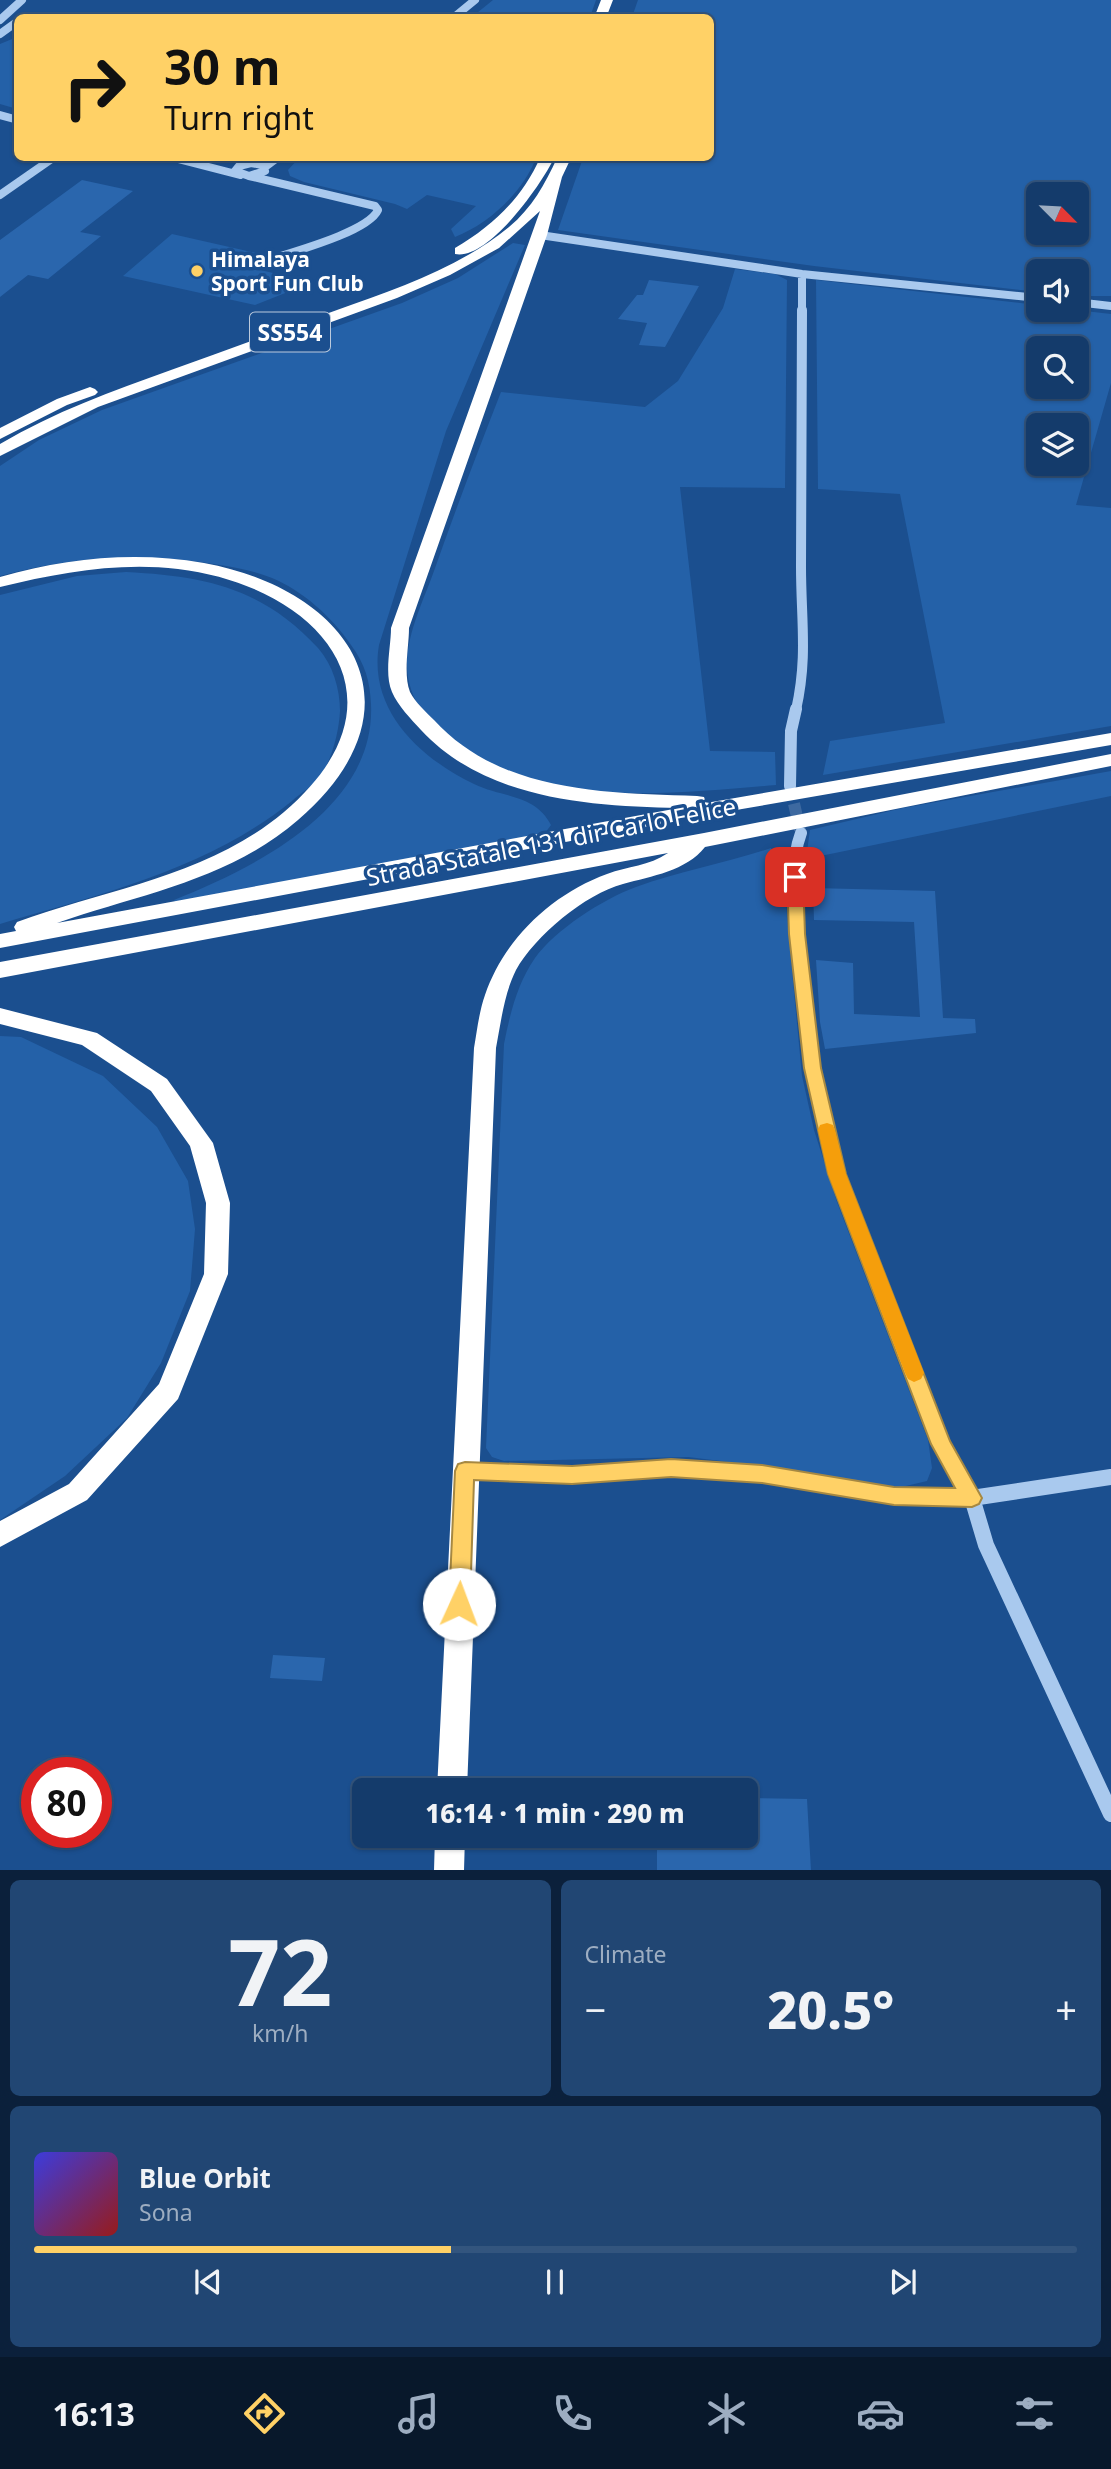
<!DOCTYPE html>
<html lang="en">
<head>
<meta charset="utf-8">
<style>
	body { margin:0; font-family:"Noto Sans",sans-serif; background:#214673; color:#f1f3f6; height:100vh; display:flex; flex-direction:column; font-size:26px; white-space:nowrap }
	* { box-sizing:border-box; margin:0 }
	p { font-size:23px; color:#9dadc1 }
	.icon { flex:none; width:38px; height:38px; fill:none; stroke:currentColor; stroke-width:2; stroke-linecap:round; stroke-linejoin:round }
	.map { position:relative; height:1870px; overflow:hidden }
	.details { display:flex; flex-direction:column; gap:10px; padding:10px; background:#0b203b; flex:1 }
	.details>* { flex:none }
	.guide { position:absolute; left:14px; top:14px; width:700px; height:147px; border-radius:10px; box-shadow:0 2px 5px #0004,0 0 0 2px #33557e; background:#ffd166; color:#111; overflow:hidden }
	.needle { width:46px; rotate:114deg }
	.tools { position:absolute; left:1026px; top:182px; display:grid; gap:14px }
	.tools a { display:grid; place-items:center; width:63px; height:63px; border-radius:10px; background:#143b6b; box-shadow:0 2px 5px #0004,0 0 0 2px #33557e; font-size:35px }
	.speed { position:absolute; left:21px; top:1757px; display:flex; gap:14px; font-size:35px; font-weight:700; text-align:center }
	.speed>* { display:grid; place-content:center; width:91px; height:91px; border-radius:50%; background:#143b6b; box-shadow:0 2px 5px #0004,0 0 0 2px #33557e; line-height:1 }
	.speed .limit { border:10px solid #d22; background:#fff; color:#111 }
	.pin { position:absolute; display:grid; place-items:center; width:60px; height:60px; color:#fff; margin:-30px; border-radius:14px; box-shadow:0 4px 10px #0006 }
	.me { position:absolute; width:77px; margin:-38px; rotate:2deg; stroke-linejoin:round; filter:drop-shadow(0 0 5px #0008) }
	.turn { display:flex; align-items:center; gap:24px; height:147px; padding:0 35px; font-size:32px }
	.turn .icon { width:91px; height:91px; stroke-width:2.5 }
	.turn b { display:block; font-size:49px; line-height:60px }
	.big { font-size:52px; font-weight:800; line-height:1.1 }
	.details .card { flex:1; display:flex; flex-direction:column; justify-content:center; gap:10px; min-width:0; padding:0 24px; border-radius:10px; background:#214673 }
	.details .dial { align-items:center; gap:0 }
	.dial b { font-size:91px; line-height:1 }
	.song { display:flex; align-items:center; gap:21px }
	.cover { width:84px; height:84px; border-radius:10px; background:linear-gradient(135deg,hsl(240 70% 55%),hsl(0 70% 35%)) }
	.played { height:7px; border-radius:4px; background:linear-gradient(90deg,#ffd166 40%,#33557e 40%) }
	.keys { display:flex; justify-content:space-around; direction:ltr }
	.heat { display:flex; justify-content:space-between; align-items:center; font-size:38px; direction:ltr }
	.details .tiles { flex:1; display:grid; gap:10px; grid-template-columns:1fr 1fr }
	.card:last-child { grid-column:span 2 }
	.trip { position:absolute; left:352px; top:1778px; width:406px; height:70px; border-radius:10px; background:#143b6b; box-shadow:0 2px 5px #0004,0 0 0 2px #33557e; font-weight:800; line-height:70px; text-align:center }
	.tab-bar { display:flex; height:112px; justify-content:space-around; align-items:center; background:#08182b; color:#9dadc1 }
	.tab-bar .icon { width:49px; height:49px }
	.tab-bar .active { color:#ffd166 }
	.tab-bar b { font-size:32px; color:#f1f3f6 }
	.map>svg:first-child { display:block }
	.green { fill:#2461a8; fill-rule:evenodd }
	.building { fill:#2a66ad }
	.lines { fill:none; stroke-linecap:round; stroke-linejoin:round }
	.minor-tunnel { stroke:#3d69a0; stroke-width:12; stroke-dasharray:12 6; stroke-linecap:butt }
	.minor-far3 { stroke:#a9c9ee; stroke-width:8 }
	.minor-far2 { stroke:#a9c9ee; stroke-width:10 }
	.minor-far1 { stroke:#a9c9ee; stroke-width:12 }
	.minor { stroke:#a9c9ee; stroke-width:16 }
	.highway { fill:#fff; fill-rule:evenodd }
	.route { fill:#ffd166; stroke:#a68842; stroke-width:2 }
	.slow { fill:#f59e0b }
	.poi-dot { fill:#ffd166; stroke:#1b4f8f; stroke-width:2.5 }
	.labels { text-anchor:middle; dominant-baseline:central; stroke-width:7; stroke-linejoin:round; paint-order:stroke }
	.far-poi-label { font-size:21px; font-weight:bold; fill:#fff; stroke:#1b4f8f; text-anchor:start }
	.shield { fill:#1b4f8f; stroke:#bbcadd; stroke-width:2 }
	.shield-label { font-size:23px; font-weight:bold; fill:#fff }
	.street-label { font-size:24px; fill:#fff; stroke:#1b4f8f }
</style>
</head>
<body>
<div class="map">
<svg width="1111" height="1871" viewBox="0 0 1111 1871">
	<rect width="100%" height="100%" fill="#1b4f8f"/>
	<path class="green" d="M 493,0 L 596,0 L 590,17 L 472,17 Z
		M 638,0 L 1111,0 L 1111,296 L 1076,296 L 1076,271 L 1038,271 L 1038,292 L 814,266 L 558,230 L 583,158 L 710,158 L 710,18 L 632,17 ZM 1038,194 L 1076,194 L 1076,233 L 1038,233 Z
		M 17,37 L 17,109 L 0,104 L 0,44 Z
		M 299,158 L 536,158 C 523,192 489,224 455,237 L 451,229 L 476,206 L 427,195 L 407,209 L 395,204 L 304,182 L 290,176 L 288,170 Z
		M 172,234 L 265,255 L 259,262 L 260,270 L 313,282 L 255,305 L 123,276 Z
		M 513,243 L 525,245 L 446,431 L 379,645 C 368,710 420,758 474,784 C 503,798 535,794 551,825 L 545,833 L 177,904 L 174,900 C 256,867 376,808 371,704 C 370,681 365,664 351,645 C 332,617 303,591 272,578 C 255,571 238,568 220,565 C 147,552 72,556 0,576 L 0,466 L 39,440 L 102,410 L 402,303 L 458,278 Z
		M 735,269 L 775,274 L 787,280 L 785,488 L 680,487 L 710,751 L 775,752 L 776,785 C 688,792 575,806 493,766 C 482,761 472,753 461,746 C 431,728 406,700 407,662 C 408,631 424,599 434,571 C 455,511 478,451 501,392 L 645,407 L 678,381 L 723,308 Z
		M 816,280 L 1038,305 L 1038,310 L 1076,310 L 1111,314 L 1111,383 L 1076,505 L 1111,508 L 1111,726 L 823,775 L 830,741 L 945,723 L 900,494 L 818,489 ZM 1038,348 L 1076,348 L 1076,387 L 1038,387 ZM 1038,425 L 1076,425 L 1076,464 L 1038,464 Z
		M 126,572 C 205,576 263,588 318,648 C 333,665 340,689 340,711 C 339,732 332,759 320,777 C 314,786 300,793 292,801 C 208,869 102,894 0,924 L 0,595 L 77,576 Z
		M 1111,771 L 1111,796 L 806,859 L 810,830 L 903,808 Z
		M 771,848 C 784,871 787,892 787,918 L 802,1076 L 814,1130 L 837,1202 L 928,1440 L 932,1468 L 927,1481 L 893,1489 L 794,1470 L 688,1457 L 504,1461 L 492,1457 L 486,1448 L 504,1044 C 510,1014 517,984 535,958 C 555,930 603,899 636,887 C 680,871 727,863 771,848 Z
		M 0,1036 L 21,1037 L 103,1076 L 157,1127 L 188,1181 L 195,1229 L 190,1291 L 161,1363 L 127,1418 L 65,1476 L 0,1520 Z"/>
	<path class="building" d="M 82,180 L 133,191 L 80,232 L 101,236 L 48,279 L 28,275 L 0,297 L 0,240 Z
		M 649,280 L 699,286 L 665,347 L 639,345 L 647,323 L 618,319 L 637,295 L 643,295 Z
		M 813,888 L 935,891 L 943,1018 L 975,1019 L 976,1033 L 825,1049 L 820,1022 L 816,960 L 853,963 L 854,1014 L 920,1017 L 914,922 L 814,920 Z
		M 273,1655 L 325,1658 L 322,1681 L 270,1678 Z
		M 746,1798 L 807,1799 L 811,1871 L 657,1871 L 657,1836 L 746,1836 Z"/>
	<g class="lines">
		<path class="minor-tunnel" d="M 790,786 L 800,830"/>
		<path class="minor-far3" d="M 453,18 L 475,0
			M 0,20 L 22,0
			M 0,34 L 18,21
			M 0,115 L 18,120
			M 174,158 L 240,175
			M 251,163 L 262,165 L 265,171 L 249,176 L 235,171 L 239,166 Z
			M 265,167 L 277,158
			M 249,176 L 375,206 L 378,210 C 368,232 292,252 268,260
			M 0,195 L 53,158
			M 540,235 L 802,274 L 1038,298
			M 1076,302 L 1111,306
			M 802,312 L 802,274"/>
		<path class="minor-far2" d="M 796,710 C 808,657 801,620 801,567 C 801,481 802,396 802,310"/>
		<path class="minor-far1" d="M 790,786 L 791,731 L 796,709
			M 801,833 C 787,870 796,925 801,965 C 811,1052 823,1137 855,1220"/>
		<path class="minor" d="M 854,1218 L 941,1445 L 972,1498 L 1111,1477
			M 465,1471 L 572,1475 L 671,1468 L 763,1474 L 894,1496 L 972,1498 L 986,1545 L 1111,1814"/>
		<path class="highway" d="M 601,0 L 613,0 L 606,18 L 594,18 Z
			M 540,158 L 554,158 C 542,184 488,261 455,254 L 455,248 C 493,226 522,198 540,158 Z
			M 557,158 L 571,158 L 562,177 L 547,235 L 409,628 C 409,647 403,674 410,692 C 415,702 426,712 434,720 C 501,793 605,793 697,796 L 704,797 L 706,803 L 1111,733 L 1111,745 L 742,809 L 0,948 L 0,934 L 16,931 L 14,927 L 17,922 C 107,889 208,876 284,812 C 418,698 319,586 178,569 C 117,562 59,573 0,587 L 0,577 C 67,558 135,551 204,563 C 351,590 429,707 298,820 C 229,880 141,894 57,923 L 679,808 C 590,806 486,800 421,730 C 411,719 398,706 392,692 C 384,674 391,647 391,628 L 540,211 L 499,248 L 450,275 L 397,298 L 98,407 L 0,456 L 0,444 C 54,412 112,391 171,370 C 226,350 281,330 337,310 C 396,289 459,268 509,227 C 532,208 545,184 557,158 Z
			M 90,387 L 95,389 L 98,392 L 95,395 L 67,405 L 0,439 L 0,428 L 57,399 Z
			M 1111,754 L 1111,766 L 705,847 C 686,871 652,876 623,884 C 585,894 535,936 516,970 C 504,994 501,1022 496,1048 L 467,1790 L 437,1790 L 474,1048 C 477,1031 479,1012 485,995 C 504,939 552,894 607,874 C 628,866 649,866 668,853 L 0,978 L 0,962 L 704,833 Z
			M 0,1008 L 97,1033 L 167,1079 L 213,1143 L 230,1203 L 228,1274 L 178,1399 L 87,1500 L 0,1547 L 0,1521 L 69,1484 L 159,1384 L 204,1274 L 206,1203 L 190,1146 L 151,1091 L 82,1045 L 0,1024 Z
			M 435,1836 L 465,1836 L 464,1871 L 434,1871 Z"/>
	</g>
	<path class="route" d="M 795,871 L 803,877 L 805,934 L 821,1068 L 846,1174 L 950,1441 L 982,1498 L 979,1504 L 972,1507 L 894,1505 L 762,1483 L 671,1477 L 572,1484 L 474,1480 L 470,1604 L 467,1611 L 459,1614 L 452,1611 L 449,1604 L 455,1471 L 458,1464 L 465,1462 L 572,1466 L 671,1459 L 762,1465 L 894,1487 L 955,1488 L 931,1444 L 828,1174 L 804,1068 L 789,934 L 787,877 Z"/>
	<path class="slow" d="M 827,1123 L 833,1125 L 835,1130 L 846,1174 L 924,1373 L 921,1379 L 914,1382 L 908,1379 L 905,1373 L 828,1174 L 818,1130 L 820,1125 Z"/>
	<circle class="poi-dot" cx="197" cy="271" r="7"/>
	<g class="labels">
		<g class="far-poi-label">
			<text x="211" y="259">Himalaya<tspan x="211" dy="24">Sport Fun Club</tspan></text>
		</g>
		<rect class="shield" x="250" y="312.5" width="80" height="39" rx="5"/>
		<g class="shield-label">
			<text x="290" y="332">SS554</text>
		</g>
		<g class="street-label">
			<text transform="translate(551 841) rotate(-11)">Strada Statale 131 dir Carlo Felice</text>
		</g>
	</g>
</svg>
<div class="tools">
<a><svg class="needle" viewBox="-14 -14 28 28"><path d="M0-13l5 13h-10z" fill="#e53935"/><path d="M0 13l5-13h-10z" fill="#9dadc1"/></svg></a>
<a><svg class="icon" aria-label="sound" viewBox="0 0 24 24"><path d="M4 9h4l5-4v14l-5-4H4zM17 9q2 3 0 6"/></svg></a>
<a><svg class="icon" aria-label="search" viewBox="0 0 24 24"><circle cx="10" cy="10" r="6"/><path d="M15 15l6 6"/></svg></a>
<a><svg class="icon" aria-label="layers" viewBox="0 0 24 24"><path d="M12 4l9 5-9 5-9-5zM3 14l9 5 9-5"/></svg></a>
</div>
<div class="speed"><div class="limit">80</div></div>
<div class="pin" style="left:795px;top:877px;background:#d93025"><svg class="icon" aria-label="arrive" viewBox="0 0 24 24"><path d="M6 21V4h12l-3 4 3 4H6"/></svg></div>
<svg class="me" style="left:459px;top:1604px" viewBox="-20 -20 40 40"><circle r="19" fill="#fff"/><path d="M0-13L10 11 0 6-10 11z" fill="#ffd166"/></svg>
<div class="trip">16:14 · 1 min · 290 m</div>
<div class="guide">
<div class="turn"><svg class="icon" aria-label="right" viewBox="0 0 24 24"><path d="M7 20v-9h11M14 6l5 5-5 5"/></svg><div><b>30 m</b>Turn right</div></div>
</div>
</div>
<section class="details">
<div class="tiles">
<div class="card dial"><b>72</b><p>km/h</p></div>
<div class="card"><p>Climate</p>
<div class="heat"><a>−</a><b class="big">20.5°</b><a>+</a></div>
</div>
<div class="card">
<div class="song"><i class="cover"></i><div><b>Blue Orbit</b><p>Sona</p></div></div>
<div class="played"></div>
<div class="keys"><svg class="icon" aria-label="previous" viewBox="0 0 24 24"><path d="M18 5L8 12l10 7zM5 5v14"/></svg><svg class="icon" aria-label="pause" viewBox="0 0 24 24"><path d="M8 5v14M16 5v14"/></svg><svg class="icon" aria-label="next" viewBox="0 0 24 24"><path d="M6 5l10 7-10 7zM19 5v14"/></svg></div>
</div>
</div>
</section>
<nav class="tab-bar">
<b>16:13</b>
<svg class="icon active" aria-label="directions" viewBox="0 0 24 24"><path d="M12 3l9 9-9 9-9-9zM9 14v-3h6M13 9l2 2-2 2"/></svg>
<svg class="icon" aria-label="music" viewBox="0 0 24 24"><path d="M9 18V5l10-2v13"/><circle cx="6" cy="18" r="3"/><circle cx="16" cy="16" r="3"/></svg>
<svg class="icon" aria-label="phone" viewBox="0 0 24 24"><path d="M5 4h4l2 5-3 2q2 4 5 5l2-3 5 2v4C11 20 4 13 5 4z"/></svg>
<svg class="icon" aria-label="climate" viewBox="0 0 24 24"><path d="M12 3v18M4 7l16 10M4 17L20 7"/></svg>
<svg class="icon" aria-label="car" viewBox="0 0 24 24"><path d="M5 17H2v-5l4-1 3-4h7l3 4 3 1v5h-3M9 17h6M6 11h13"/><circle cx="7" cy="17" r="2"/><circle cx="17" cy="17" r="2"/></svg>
<svg class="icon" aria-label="filters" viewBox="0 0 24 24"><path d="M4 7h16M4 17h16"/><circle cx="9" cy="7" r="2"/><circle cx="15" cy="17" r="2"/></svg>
</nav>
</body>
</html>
